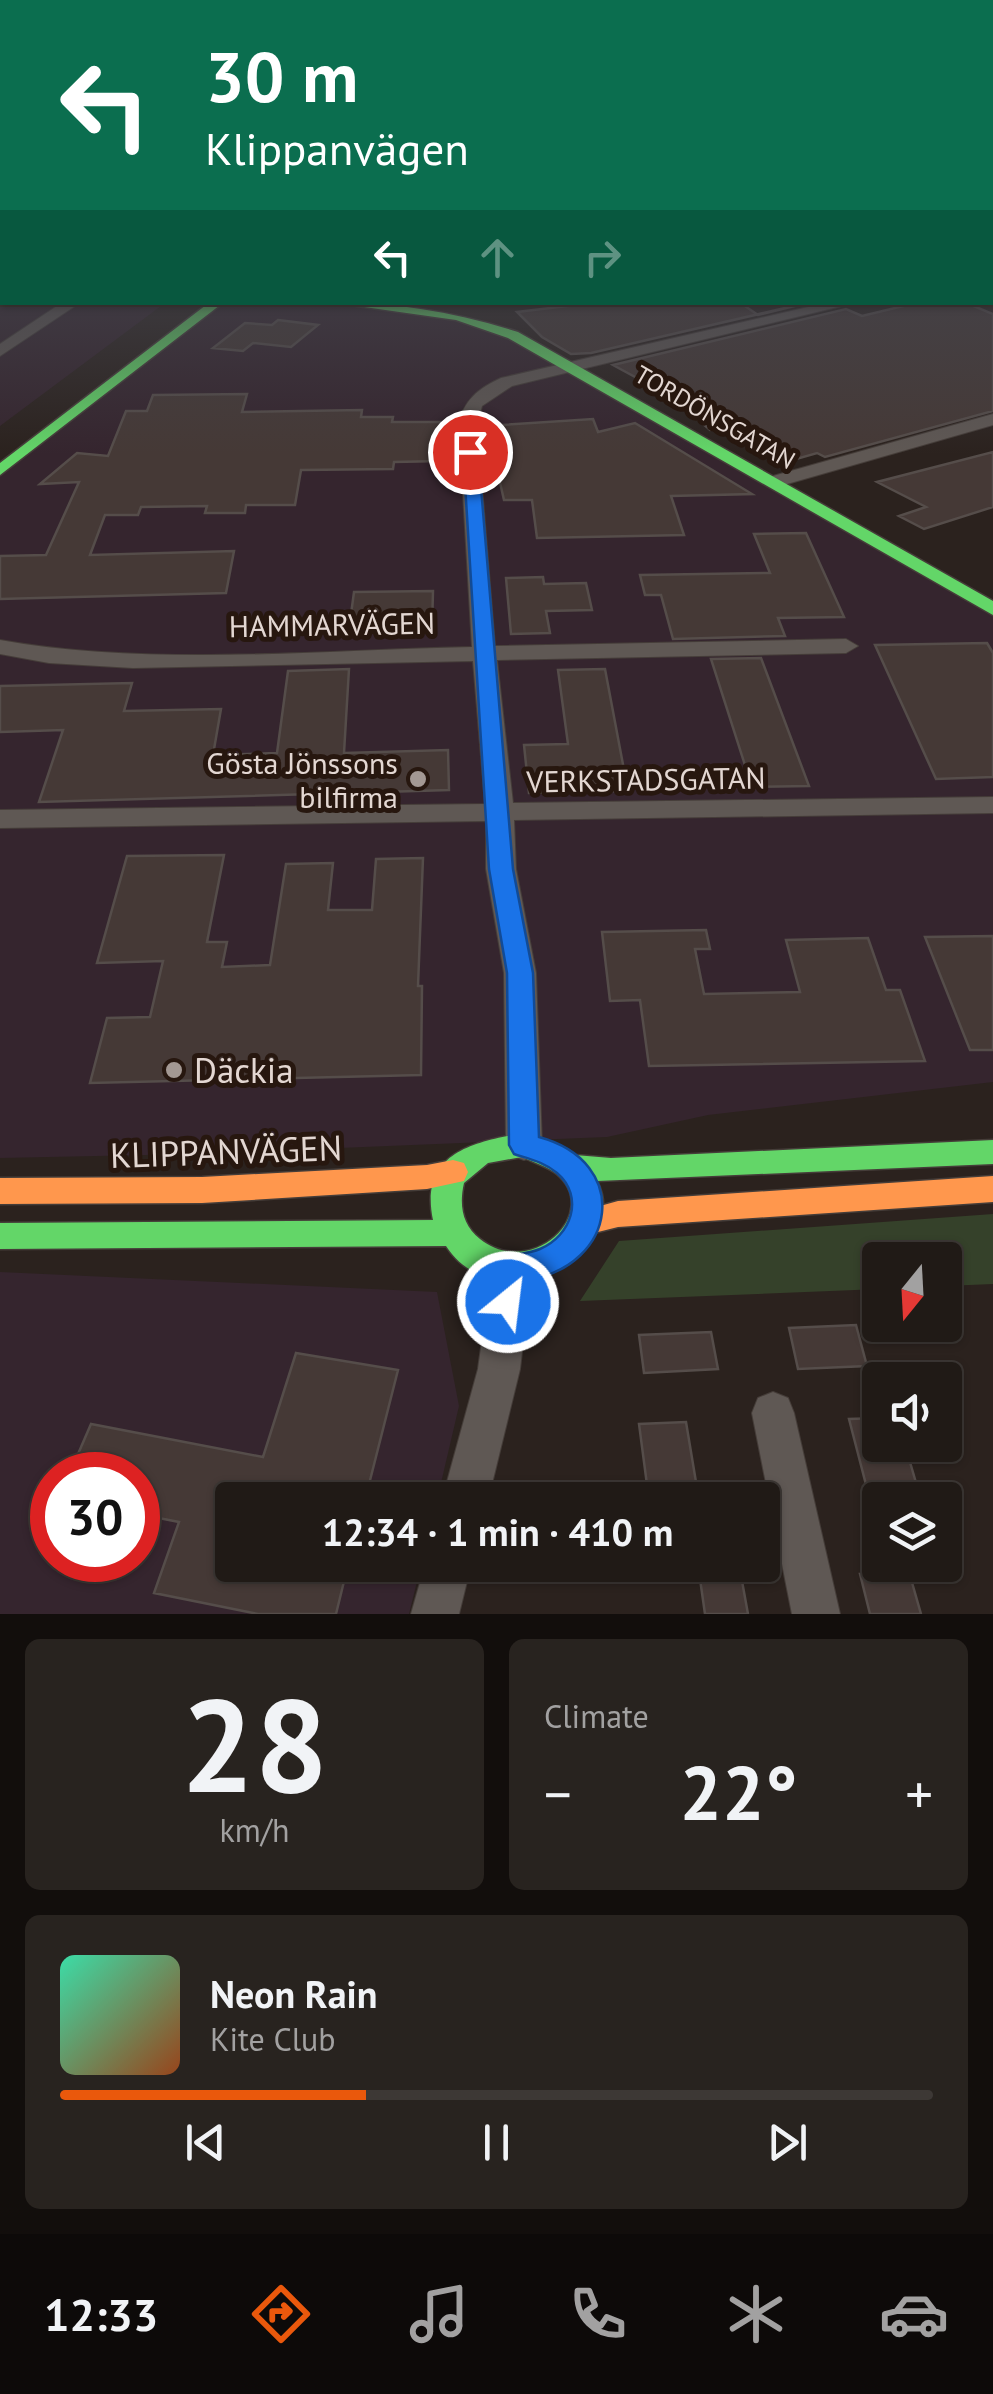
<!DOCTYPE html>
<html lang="en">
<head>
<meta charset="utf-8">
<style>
	body { margin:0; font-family:"PT Sans",sans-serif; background:#28231f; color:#f1f3f6; height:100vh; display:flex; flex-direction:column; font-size:38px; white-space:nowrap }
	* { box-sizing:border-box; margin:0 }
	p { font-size:32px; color:#a2a1a1 }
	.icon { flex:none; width:55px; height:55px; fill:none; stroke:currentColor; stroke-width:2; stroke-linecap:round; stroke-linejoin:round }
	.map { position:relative; height:1614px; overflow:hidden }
	.sheet { display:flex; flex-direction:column; gap:25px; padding:25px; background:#120e0c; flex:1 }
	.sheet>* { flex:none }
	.banner { position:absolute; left:0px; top:0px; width:995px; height:305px; box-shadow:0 2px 8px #0004,0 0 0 2px #3d3835; background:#0b6e4f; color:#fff; overflow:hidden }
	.needle { width:65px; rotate:198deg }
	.buttons { position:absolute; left:862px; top:1242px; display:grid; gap:20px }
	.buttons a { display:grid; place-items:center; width:100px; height:100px; border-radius:10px; background:#201a16; box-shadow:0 2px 8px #0004,0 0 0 2px #3d3835; font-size:50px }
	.speed { position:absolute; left:30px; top:1452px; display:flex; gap:20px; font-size:50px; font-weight:700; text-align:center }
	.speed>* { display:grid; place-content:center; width:130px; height:130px; border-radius:50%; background:#201a16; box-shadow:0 2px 8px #0004,0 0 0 2px #3d3835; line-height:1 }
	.speed .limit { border:15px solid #d22; background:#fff; color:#111 }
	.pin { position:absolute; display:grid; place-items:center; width:85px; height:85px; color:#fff; margin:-42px; border:5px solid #fff; border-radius:50%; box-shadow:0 2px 10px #0007 }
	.me { position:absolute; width:110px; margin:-55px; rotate:29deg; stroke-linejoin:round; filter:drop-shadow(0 0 8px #0008) }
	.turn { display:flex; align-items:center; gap:35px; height:210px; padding:0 40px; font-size:45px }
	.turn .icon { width:130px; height:130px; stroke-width:2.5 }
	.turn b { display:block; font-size:70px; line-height:85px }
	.lanes { display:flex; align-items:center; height:95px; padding:0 40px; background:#0003; justify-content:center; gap:50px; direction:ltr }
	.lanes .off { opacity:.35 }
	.big { font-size:75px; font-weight:700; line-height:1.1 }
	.sheet .tile { flex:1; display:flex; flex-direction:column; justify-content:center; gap:15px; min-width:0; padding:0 35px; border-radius:15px; background:#28231f }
	.sheet .dial { align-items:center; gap:0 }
	.dial b { font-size:130px; line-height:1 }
	.song { display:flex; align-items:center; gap:30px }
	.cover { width:120px; height:120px; border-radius:15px; background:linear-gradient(135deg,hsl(160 70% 55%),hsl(20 70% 35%)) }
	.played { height:10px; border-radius:5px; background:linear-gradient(90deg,#ea580c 35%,#3d3835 35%) }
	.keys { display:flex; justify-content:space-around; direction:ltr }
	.heat { display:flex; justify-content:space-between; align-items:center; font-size:55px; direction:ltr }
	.sheet .tiles { flex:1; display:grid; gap:25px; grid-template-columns:1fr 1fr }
	.tile:last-child { grid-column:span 2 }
	.trip { position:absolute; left:215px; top:1482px; width:565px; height:100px; border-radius:10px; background:#201a16; box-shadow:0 2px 8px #0004,0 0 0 2px #3d3835; font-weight:700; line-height:100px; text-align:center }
	.tabs { display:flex; height:160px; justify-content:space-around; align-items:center; background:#0d0a09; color:#a2a1a1 }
	.tabs .icon { width:70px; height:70px }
	.tabs .on { color:#ea580c }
	.tabs b { font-size:45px; color:#f1f3f6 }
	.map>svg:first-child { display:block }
	.industrial { fill:#35252e; fill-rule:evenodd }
	.green { fill:#35412a }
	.building { fill:#453936; stroke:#554d4a; stroke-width:2.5 }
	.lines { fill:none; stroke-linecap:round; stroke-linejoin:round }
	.street-casing { stroke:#453d39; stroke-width:2 }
	.fast-casing { stroke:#453d39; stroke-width:3 }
	.slow-casing { stroke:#453d39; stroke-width:3 }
	.street { fill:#5f5854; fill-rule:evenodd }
	.fast { fill:#63d668; fill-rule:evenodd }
	.slow { fill:#ff974d; fill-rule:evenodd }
	.route { fill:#1a73e8; stroke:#114b97; stroke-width:2.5 }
	.poi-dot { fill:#a39893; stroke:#27170f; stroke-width:4 }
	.labels { text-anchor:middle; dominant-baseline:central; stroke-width:10; stroke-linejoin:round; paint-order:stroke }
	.far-street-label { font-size:25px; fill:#e3d7d2; stroke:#27170f }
	.street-label { font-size:30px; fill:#e3d7d2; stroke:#27170f }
	.poi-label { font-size:30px; fill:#e3d7d2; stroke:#27170f; text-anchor:end }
	.near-poi-label { font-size:35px; fill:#e3d7d2; stroke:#27170f; text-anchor:start }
	.near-street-label { font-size:35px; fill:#e3d7d2; stroke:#27170f }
</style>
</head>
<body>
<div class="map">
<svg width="993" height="1614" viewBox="0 0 993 1614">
	<rect width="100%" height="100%" fill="#2b221e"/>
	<path class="industrial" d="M 0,228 L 2,302 L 165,303 L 0,426 Z
		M 327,302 L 485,325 L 993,610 L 993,1082 L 708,1115 L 607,1137 L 194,1154 L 0,1158 L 0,471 L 220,303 Z
		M 0,1272 L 437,1292 L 459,1406 L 437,1500 L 232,1500 L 232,1565 L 421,1565 L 409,1614 L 0,1614 ZM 52,1475 L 138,1475 L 138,1560 L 52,1560 Z"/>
	<path class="green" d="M 993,1214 L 993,1284 L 945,1286 L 945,1260 L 880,1260 L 880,1289 L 580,1301 L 619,1241 Z"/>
	<path class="building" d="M 601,302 L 739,302 L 758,315 L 811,302 L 591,353 L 571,354 L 542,337 L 517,312 Z
		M 920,302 L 964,302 L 993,314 L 993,411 L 825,457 L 817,453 L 793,460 L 725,427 L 710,430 L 672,397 L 613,365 L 846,309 L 862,316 Z
		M 278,320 L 318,325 L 291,347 L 253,343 L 243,351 L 213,348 L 245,323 L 272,325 Z
		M 247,394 L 242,412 L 362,410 L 361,417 L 393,417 L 392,422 L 440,422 L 441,461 L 394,462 L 393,469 L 301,470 L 295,505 L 246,505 L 245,513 L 205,513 L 207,506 L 141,507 L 138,515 L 105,515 L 90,555 L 234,551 L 226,593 L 0,599 L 0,556 L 46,555 L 79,482 L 40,484 L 77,453 L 108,456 L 126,411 L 147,411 L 153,395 Z
		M 593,419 L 598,432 L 635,423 L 752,494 L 671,496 L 684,535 L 537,538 L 532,500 L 504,500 L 487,426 Z
		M 993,452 L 993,507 L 924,529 L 899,516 L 926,507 L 877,482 Z
		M 806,533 L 844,617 L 778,618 L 785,636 L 673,639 L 661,595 L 645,595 L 640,575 L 770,573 L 754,534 Z
		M 543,577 L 544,584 L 586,583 L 592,610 L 546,611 L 550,633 L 511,634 L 506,578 Z
		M 433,591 L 432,628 L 349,629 L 354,592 Z
		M 987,643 L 993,653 L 993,777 L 936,779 L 875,645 Z
		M 761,658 L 809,786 L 752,787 L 711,659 Z
		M 349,669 L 344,753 L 448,750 L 449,790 L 39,802 L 63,730 L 0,732 L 0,686 L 132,683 L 124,711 L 221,709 L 213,755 L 277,753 L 288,671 Z
		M 605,669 L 628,791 L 529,793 L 524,745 L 568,744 L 558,670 Z
		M 224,855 L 207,942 L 227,942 L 222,967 L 270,965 L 286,864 L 333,863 L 328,910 L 372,910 L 376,859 L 423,858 L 418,986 L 422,986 L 421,1075 L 90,1083 L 107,1018 L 150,1017 L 163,961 L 97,963 L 127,856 Z
		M 706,930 L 710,949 L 695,949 L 704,994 L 800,992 L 786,940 L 868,938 L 886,990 L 900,990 L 925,1061 L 649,1066 L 640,1000 L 610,1001 L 602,932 Z
		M 993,936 L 993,1050 L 970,1050 L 925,937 Z
		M 856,1325 L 867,1366 L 798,1369 L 789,1328 Z
		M 711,1332 L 718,1369 L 644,1373 L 639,1335 Z
		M 296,1353 L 398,1370 L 365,1500 L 232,1500 L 232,1565 L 348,1565 L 336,1614 L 258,1614 L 154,1593 L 179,1522 L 138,1514 L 138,1475 L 69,1475 L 91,1424 L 263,1457 Z
		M 880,1418 L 880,1445 L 905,1445 L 921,1500 L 870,1500 L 849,1419 Z
		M 686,1422 L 699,1500 L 649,1500 L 639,1424 Z
		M 740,1570 L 748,1614 L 705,1614 L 699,1572 Z
		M 909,1572 L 921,1614 L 870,1614 L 860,1574 Z"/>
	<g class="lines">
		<defs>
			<path id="street" d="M 63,302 L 81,302 L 0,356 L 0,344 Z
				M 830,302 L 858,302 L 512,386 L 482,406 L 477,426 L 495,646 L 846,639 L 858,646 L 846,653 L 497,660 L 513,803 L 993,797 L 993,813 L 514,820 L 516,869 L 536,973 L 542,1145 L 537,1155 L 524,1160 L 511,1155 L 506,1145 L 504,973 L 486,869 L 486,821 L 0,828 L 0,810 L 485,804 L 473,661 L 133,668 L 49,663 L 0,654 L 0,640 C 148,667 321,650 472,647 L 459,426 C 462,401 479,388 501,378 Z
				M 993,414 L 993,425 L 780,486 L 773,488 L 763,482 L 766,478 Z
				M 512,1251 L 526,1256 L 532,1268 L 520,1369 L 488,1500 L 442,1500 L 478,1369 L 492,1268 L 498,1256 Z
				M 773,1392 L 788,1398 L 794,1413 L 840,1614 L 792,1614 L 752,1413 L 758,1398 Z
				M 425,1565 L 471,1565 L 459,1614 L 411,1614 Z"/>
			<path id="fast" d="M 210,302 L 224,302 L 0,475 L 0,463 Z
				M 329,302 C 395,302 455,312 518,332 L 993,601 L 993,615 L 508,338 L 456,320 Z
				M 524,1133 L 575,1155 L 611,1158 L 993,1140 L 993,1164 L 597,1181 C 633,1252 497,1325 446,1246 L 0,1249 L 0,1223 L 433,1220 C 419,1153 473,1142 524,1133 ZM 522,1157 C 533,1162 548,1167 557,1174 C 603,1213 531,1280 480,1239 C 462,1225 459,1205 464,1183 L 488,1163 Z"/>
			<path id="slow" d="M 453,1160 L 464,1163 L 468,1172 L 464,1181 L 427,1189 L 202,1203 L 0,1204 L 0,1178 L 202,1177 L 427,1165 Z
				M 993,1176 L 993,1202 L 618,1227 L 586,1235 L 575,1231 L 570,1222 L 575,1213 L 618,1201 Z"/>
		</defs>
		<use href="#street" class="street-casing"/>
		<use href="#fast" class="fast-casing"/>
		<use href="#slow" class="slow-casing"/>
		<use href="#street" class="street"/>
		<use href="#fast" class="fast"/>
		<use href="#slow" class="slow"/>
	</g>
	<linearGradient id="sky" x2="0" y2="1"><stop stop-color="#181310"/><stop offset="0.5" stop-color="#44444c"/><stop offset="1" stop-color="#44444c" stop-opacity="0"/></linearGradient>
	<rect width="993" height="454" fill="url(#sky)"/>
	<path class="route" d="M 470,447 L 478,452 L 513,869 L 533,973 L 539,1137 C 632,1162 618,1266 527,1280 L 520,1312 L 508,1317 L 496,1312 L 491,1302 L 501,1258 C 513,1254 528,1254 540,1249 C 571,1236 585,1197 557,1173 C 544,1162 529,1159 514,1154 L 509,1145 L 507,973 L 489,869 L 463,452 Z"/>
	<g class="poi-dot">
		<circle cx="418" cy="779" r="10"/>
		<circle cx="174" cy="1070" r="10"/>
	</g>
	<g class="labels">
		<g class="far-street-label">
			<text transform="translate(715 417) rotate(30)">TORDÖNSGATAN</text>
		</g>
		<g class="street-label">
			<text transform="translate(332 624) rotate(-1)">HAMMARVÄGEN</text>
			<text transform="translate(646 779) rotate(-1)">VERKSTADSGATAN</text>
		</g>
		<g class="poi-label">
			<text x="398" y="762">Gösta Jönssons<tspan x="398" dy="34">bilfirma</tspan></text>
		</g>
		<g class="near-poi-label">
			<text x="194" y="1070">Däckia</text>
		</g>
		<g class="near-street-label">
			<text transform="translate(226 1151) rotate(-2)">KLIPPANVÄGEN</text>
		</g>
	</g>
</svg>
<div class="buttons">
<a><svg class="needle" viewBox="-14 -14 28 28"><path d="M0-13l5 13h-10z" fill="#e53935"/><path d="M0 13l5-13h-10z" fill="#a2a1a1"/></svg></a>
<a><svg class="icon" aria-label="sound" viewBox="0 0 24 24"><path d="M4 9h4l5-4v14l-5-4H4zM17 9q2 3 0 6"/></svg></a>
<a><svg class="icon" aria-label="layers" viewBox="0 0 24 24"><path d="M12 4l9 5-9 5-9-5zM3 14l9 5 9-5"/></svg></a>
</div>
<div class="speed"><div class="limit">30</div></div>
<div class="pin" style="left:470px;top:452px;background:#d93025"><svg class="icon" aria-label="arrive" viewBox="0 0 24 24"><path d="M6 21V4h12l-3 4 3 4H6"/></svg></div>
<svg class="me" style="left:508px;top:1302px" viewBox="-20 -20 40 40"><circle r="17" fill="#1a73e8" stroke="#fff" stroke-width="3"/><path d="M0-11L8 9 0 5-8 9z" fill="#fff"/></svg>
<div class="trip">12:34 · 1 min · 410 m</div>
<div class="banner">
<div class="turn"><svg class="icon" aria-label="left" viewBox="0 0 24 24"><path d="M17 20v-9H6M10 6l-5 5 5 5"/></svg><div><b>30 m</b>Klippanvägen</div></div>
<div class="lanes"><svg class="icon" aria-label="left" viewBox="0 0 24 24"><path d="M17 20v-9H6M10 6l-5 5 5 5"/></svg><svg class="icon off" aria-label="ahead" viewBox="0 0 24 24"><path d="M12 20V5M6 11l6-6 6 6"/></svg><svg class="icon off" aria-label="right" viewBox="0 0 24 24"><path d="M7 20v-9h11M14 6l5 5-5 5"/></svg></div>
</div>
</div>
<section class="sheet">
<div class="tiles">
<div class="tile dial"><b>28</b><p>km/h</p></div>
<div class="tile"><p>Climate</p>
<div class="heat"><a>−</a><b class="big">22°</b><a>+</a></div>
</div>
<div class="tile">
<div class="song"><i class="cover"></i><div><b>Neon Rain</b><p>Kite Club</p></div></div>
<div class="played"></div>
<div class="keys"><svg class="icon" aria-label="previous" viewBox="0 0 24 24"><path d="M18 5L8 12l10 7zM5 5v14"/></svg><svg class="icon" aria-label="pause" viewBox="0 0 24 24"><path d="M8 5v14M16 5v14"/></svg><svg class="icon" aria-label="next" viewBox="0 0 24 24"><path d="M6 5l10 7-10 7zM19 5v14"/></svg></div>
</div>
</div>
</section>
<nav class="tabs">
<b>12:33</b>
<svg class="icon on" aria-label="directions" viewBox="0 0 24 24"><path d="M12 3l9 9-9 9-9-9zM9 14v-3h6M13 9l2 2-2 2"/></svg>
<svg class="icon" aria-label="music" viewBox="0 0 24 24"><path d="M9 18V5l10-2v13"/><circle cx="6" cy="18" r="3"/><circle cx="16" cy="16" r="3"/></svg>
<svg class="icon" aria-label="phone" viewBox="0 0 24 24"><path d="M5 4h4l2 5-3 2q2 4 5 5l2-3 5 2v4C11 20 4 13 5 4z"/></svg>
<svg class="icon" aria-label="climate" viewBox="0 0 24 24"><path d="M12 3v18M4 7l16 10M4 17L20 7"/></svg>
<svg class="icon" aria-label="car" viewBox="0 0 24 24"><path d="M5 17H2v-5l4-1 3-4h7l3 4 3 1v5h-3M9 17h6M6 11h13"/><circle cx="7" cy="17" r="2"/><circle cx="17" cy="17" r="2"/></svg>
</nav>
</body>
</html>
